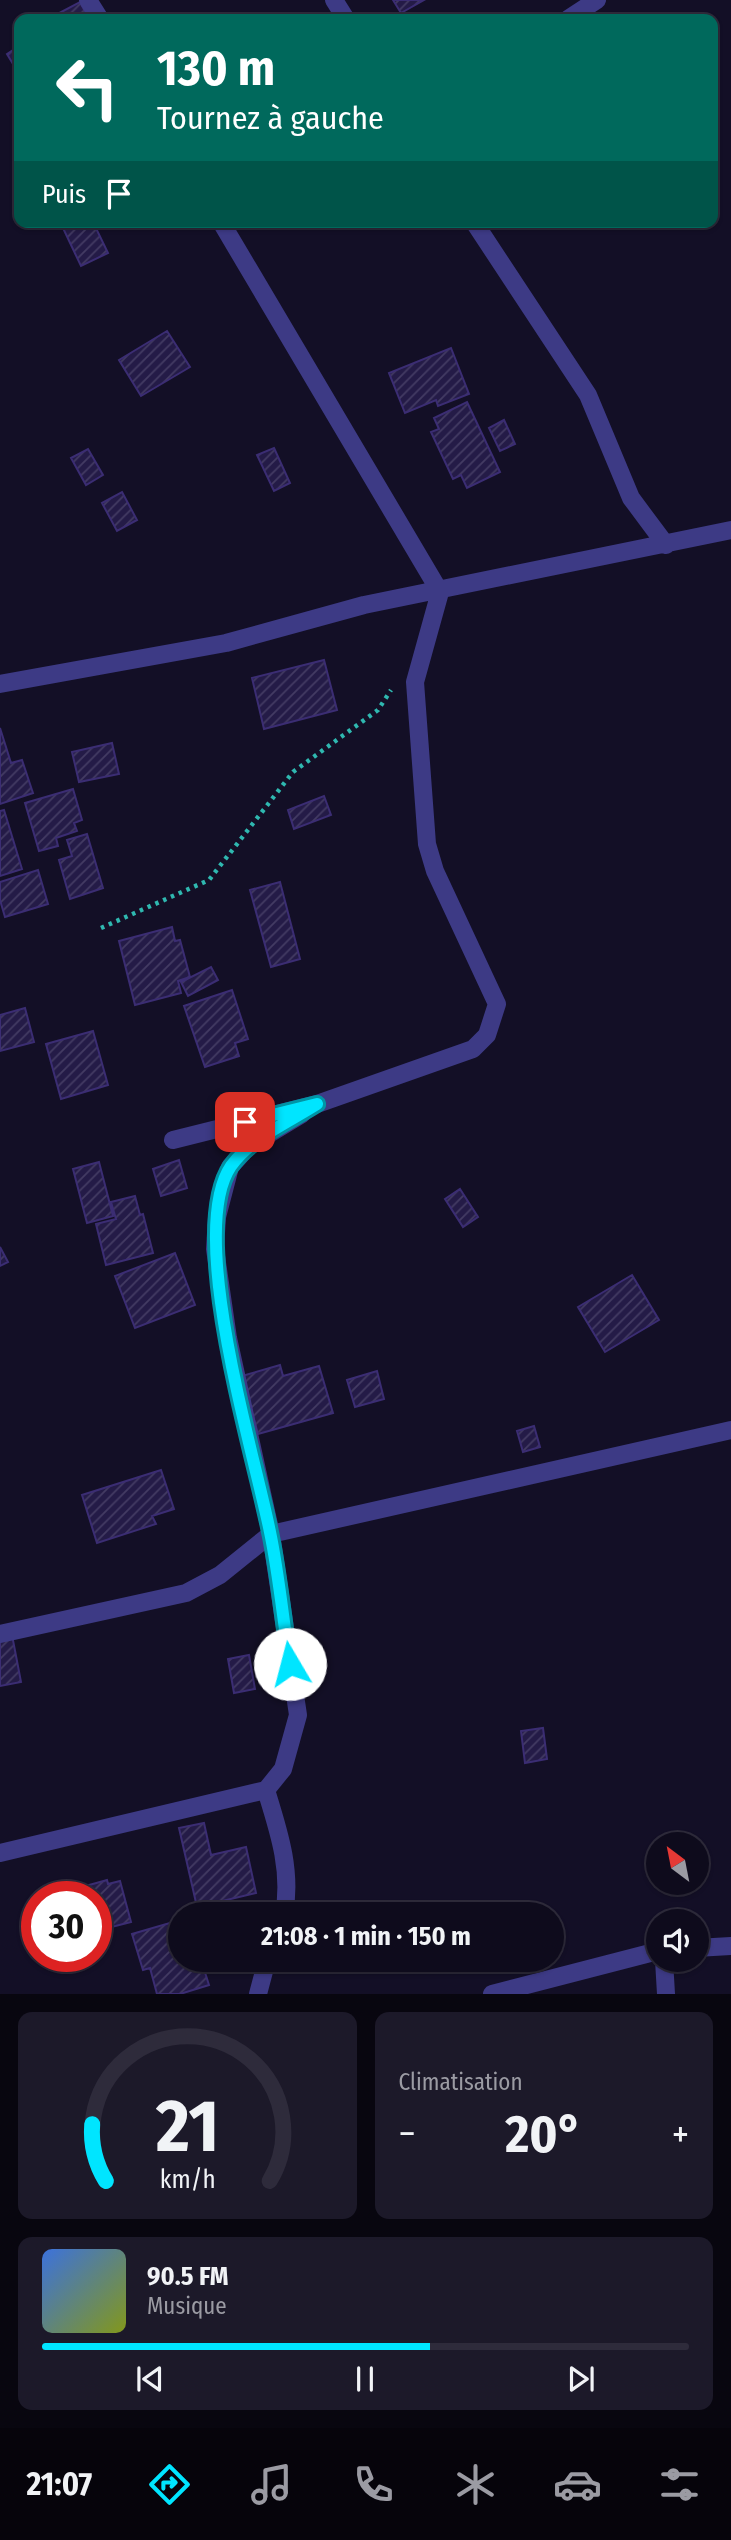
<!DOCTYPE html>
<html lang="fr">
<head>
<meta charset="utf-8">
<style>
	body { margin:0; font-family:"Fira Sans Condensed",sans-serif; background:#1c1929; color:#f1f3f6; height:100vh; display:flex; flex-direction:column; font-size:26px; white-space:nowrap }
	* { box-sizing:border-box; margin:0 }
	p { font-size:23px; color:#9b9ba3 }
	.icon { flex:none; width:38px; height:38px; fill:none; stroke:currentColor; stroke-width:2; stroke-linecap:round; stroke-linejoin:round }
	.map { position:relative; height:1994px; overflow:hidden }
	.drawer { display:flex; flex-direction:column; gap:18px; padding:18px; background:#08060f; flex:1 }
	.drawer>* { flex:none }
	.top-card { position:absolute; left:14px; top:14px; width:704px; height:214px; border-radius:14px; box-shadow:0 2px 5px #0004,0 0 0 2px #2e2b3b; background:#00695c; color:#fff; overflow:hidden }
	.needle { width:46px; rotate:328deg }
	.buttons { position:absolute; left:646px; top:1832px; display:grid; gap:14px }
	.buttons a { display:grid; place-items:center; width:63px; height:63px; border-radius:50%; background:#0e0b1c; box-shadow:0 2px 5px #0004,0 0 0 2px #2e2b3b; font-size:35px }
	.speed { position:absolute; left:21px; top:1881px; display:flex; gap:14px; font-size:35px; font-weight:700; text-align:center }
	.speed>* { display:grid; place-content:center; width:91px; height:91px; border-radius:50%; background:#0e0b1c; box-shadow:0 2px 5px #0004,0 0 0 2px #2e2b3b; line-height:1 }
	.speed .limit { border:10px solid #d22; background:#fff; color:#111 }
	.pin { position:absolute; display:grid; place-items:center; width:60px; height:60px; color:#fff; margin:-30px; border-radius:14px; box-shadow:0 4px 10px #0006 }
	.me { position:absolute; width:77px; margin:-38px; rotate:352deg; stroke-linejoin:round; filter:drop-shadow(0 0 5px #0008) }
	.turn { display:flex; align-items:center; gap:24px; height:147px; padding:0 28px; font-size:32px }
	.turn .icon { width:91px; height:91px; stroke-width:2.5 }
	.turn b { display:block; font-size:49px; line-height:60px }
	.then { display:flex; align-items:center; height:66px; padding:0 28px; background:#0003; gap:14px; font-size:26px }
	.big { font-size:52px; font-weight:700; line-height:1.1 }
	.drawer .card { flex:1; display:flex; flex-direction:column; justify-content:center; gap:10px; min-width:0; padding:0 24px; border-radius:14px; background:#1c1929 }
	.drawer .dial { align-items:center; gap:0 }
	.dial svg { height:182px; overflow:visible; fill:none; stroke:#2e2b3b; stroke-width:7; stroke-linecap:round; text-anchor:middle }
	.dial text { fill:#f1f3f6; stroke:none }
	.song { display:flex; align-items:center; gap:21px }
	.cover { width:84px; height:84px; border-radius:10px; background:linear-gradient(135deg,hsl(220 70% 55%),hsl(70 70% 35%)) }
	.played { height:7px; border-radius:4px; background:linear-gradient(90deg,#00e5ff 60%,#2e2b3b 60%) }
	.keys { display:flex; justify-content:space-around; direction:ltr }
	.heat { display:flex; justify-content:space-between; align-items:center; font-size:38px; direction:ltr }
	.drawer .tiles { flex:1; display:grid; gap:18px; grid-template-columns:1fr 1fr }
	.card:last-child { grid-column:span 2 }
	.trip { position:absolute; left:168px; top:1902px; width:396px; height:70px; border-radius:35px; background:#0e0b1c; box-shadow:0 2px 5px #0004,0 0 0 2px #2e2b3b; font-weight:700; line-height:70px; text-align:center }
	.tab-bar { display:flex; height:112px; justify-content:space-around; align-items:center; background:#06040b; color:#9b9ba3 }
	.tab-bar .icon { width:49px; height:49px }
	.tab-bar .active { color:#00e5ff }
	.tab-bar b { font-size:32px; color:#f1f3f6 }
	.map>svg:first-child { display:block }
	.building { fill:url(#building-hatch); stroke:#3b2d73; stroke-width:2 }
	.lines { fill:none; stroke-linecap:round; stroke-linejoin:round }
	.path { stroke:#2fb8b0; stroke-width:4.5; stroke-dasharray:3.5 5; stroke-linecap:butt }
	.minor { stroke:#3d3a85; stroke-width:18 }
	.route-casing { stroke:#0095a6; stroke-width:18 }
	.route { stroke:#00e5ff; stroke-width:12 }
</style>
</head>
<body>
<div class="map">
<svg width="731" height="1994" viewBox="0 0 731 1994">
	<defs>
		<pattern id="building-hatch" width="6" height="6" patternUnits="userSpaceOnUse" patternTransform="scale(1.75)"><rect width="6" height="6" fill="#241b47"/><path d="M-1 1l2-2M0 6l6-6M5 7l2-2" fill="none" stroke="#433b63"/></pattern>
	</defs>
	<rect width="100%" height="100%" fill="#130f26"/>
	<path class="building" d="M 393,0 L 424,0 L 401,13 Z
		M 80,2 L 89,19 L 48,19 Z
		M 19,46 L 19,74 L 7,54 Z
		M 69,222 L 93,222 L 108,253 L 81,266 L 62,226 Z
		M 167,331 L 190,367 L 141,396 L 119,360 Z
		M 451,348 L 469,394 L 438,406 L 436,400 L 405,413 L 389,373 Z
		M 467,402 L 500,472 L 467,488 L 461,475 L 453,479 L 431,432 L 439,429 L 434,418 Z
		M 504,420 L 515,444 L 500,451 L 489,428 Z
		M 274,448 L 290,483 L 274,491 L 257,455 Z
		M 88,449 L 103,475 L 86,485 L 71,458 Z
		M 122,492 L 137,520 L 117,531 L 102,503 Z
		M 324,660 L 337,710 L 264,729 L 252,678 Z
		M 0,728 L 11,763 L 22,760 L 33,793 L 0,804 Z
		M 112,743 L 119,774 L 79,782 L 72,752 Z
		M 73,789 L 82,820 L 74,823 L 77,831 L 56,838 L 58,846 L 39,851 L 25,803 Z
		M 324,796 L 331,815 L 294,829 L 288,810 Z
		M 4,810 L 22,869 L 0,876 L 0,811 Z
		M 87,834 L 103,888 L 70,899 L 59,860 L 72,856 L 67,840 Z
		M 38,870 L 48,904 L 5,917 L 0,900 L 0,882 Z
		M 280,882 L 300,959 L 271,967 L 250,890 Z
		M 172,927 L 175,941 L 180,940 L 190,977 L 178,981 L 181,993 L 135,1005 L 119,941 Z
		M 211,967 L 218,980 L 188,996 L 181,982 Z
		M 232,990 L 248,1039 L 235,1043 L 239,1056 L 205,1067 L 184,1006 Z
		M 25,1008 L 34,1042 L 0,1051 L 0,1015 Z
		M 93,1031 L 108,1085 L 61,1099 L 46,1044 Z
		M 179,1160 L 187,1188 L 161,1196 L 153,1169 Z
		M 99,1162 L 113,1216 L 87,1223 L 73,1169 Z
		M 460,1189 L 478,1217 L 463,1227 L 445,1199 Z
		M 135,1196 L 140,1215 L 143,1214 L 153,1253 L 106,1265 L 96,1224 L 116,1219 L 111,1202 Z
		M 0,1247 L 8,1262 L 0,1266 Z
		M 175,1253 L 195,1305 L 135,1328 L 115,1276 Z
		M 632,1275 L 659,1320 L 605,1352 L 578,1307 Z
		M 280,1365 L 283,1376 L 319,1366 L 333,1413 L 258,1434 L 242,1376 Z
		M 377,1371 L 384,1399 L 355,1407 L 347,1380 Z
		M 534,1426 L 540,1447 L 523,1452 L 517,1431 Z
		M 161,1470 L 174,1509 L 152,1516 L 156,1524 L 97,1543 L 82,1495 Z
		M 12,1635 L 21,1682 L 0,1686 L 0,1637 Z
		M 249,1655 L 255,1689 L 234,1693 L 228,1659 Z
		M 543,1728 L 547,1759 L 525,1763 L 521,1731 Z
		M 204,1823 L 211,1855 L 246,1847 L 256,1893 L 197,1907 L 179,1828 Z
		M 107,1880 L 108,1884 L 120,1881 L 131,1922 L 96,1931 L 96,1897 L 85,1897 L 82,1887 Z
		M 180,1920 L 180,1960 L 201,1960 L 209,1985 L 180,1994 L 157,1994 L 150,1968 L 143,1970 L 132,1934 Z"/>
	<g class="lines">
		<path class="path" d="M 101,928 L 209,880 L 293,772 L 378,710 L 391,690"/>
		<path class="minor" d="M 88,0 L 100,19
			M 334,0 L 346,19
			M 568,19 L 597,0
			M 474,222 L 588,395 L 631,498 L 666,545
			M 0,684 L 226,643 L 364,605 L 731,530
			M 173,1140 L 317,1104 L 473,1049 L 487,1035 L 497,1004 L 435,871 L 427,844 L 415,682 L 440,592 L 221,222
			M 0,1634 L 186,1593 L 220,1575 L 271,1534 L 731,1430
			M 266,1790 C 279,1832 292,1871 284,1914
			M 0,1853 L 266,1790 L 283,1769 L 298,1715 L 271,1534 L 228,1338 L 215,1249 L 217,1217 L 230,1167 L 249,1146 L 302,1114
			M 696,1948 L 731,1946
			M 664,1960 L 666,1994
			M 258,1994 L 267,1960
			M 492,1994 L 658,1951"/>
	</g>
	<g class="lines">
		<defs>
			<path id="route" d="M 245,1122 L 317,1104 C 289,1122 251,1138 231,1166 C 186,1232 254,1452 270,1532 C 279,1575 283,1620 290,1664"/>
		</defs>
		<use href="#route" class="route-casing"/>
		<use href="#route" class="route"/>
	</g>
</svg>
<div class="buttons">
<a><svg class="needle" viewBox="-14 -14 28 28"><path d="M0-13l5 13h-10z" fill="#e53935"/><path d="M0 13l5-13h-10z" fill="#9b9ba3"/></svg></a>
<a><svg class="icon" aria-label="sound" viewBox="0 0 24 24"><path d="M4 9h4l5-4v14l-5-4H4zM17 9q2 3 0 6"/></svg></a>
</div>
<div class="speed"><div class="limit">30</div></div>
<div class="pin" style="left:245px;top:1122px;background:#d93025"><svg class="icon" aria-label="arrive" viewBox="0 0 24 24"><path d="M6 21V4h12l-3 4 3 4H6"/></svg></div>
<svg class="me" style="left:290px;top:1664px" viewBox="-20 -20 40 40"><circle r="19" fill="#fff"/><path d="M0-13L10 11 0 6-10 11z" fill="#00e5ff"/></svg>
<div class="trip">21:08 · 1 min · 150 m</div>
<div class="top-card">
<div class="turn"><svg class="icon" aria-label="left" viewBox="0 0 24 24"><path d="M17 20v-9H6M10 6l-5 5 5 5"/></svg><div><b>130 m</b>Tournez à gauche</div></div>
<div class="then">Puis<svg class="icon" aria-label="arrive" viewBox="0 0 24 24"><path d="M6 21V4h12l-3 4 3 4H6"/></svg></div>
</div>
</div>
<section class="drawer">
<div class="tiles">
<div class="card dial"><svg viewBox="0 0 100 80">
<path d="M14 69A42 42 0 1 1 86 69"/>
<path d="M14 69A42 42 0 0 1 8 44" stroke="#00e5ff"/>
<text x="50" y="56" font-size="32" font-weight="700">21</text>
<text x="50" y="72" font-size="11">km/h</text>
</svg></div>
<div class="card"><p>Climatisation</p>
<div class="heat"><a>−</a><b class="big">20°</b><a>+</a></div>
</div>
<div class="card">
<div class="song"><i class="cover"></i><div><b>90.5 FM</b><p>Musique</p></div></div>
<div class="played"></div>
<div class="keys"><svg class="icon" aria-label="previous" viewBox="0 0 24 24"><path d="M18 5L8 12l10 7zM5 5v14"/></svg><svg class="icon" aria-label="pause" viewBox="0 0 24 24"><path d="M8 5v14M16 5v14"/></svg><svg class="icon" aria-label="next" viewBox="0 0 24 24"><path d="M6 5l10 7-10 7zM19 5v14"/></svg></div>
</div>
</div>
</section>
<nav class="tab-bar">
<b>21:07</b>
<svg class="icon active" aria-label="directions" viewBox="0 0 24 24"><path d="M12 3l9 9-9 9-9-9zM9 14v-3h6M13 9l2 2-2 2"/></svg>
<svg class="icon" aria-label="music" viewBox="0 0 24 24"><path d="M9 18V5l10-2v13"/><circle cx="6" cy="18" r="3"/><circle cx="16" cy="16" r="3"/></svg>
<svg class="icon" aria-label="phone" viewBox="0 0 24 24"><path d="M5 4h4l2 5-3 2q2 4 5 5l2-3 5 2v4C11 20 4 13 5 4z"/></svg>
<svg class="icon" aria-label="climate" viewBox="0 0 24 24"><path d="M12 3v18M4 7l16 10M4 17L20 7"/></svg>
<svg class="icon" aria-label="car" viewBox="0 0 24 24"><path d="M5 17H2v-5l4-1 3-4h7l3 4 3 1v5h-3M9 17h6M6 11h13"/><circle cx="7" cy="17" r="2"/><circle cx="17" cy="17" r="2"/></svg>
<svg class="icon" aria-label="filters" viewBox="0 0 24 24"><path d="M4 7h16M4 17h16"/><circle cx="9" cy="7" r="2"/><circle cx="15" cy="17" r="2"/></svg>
</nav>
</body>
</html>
